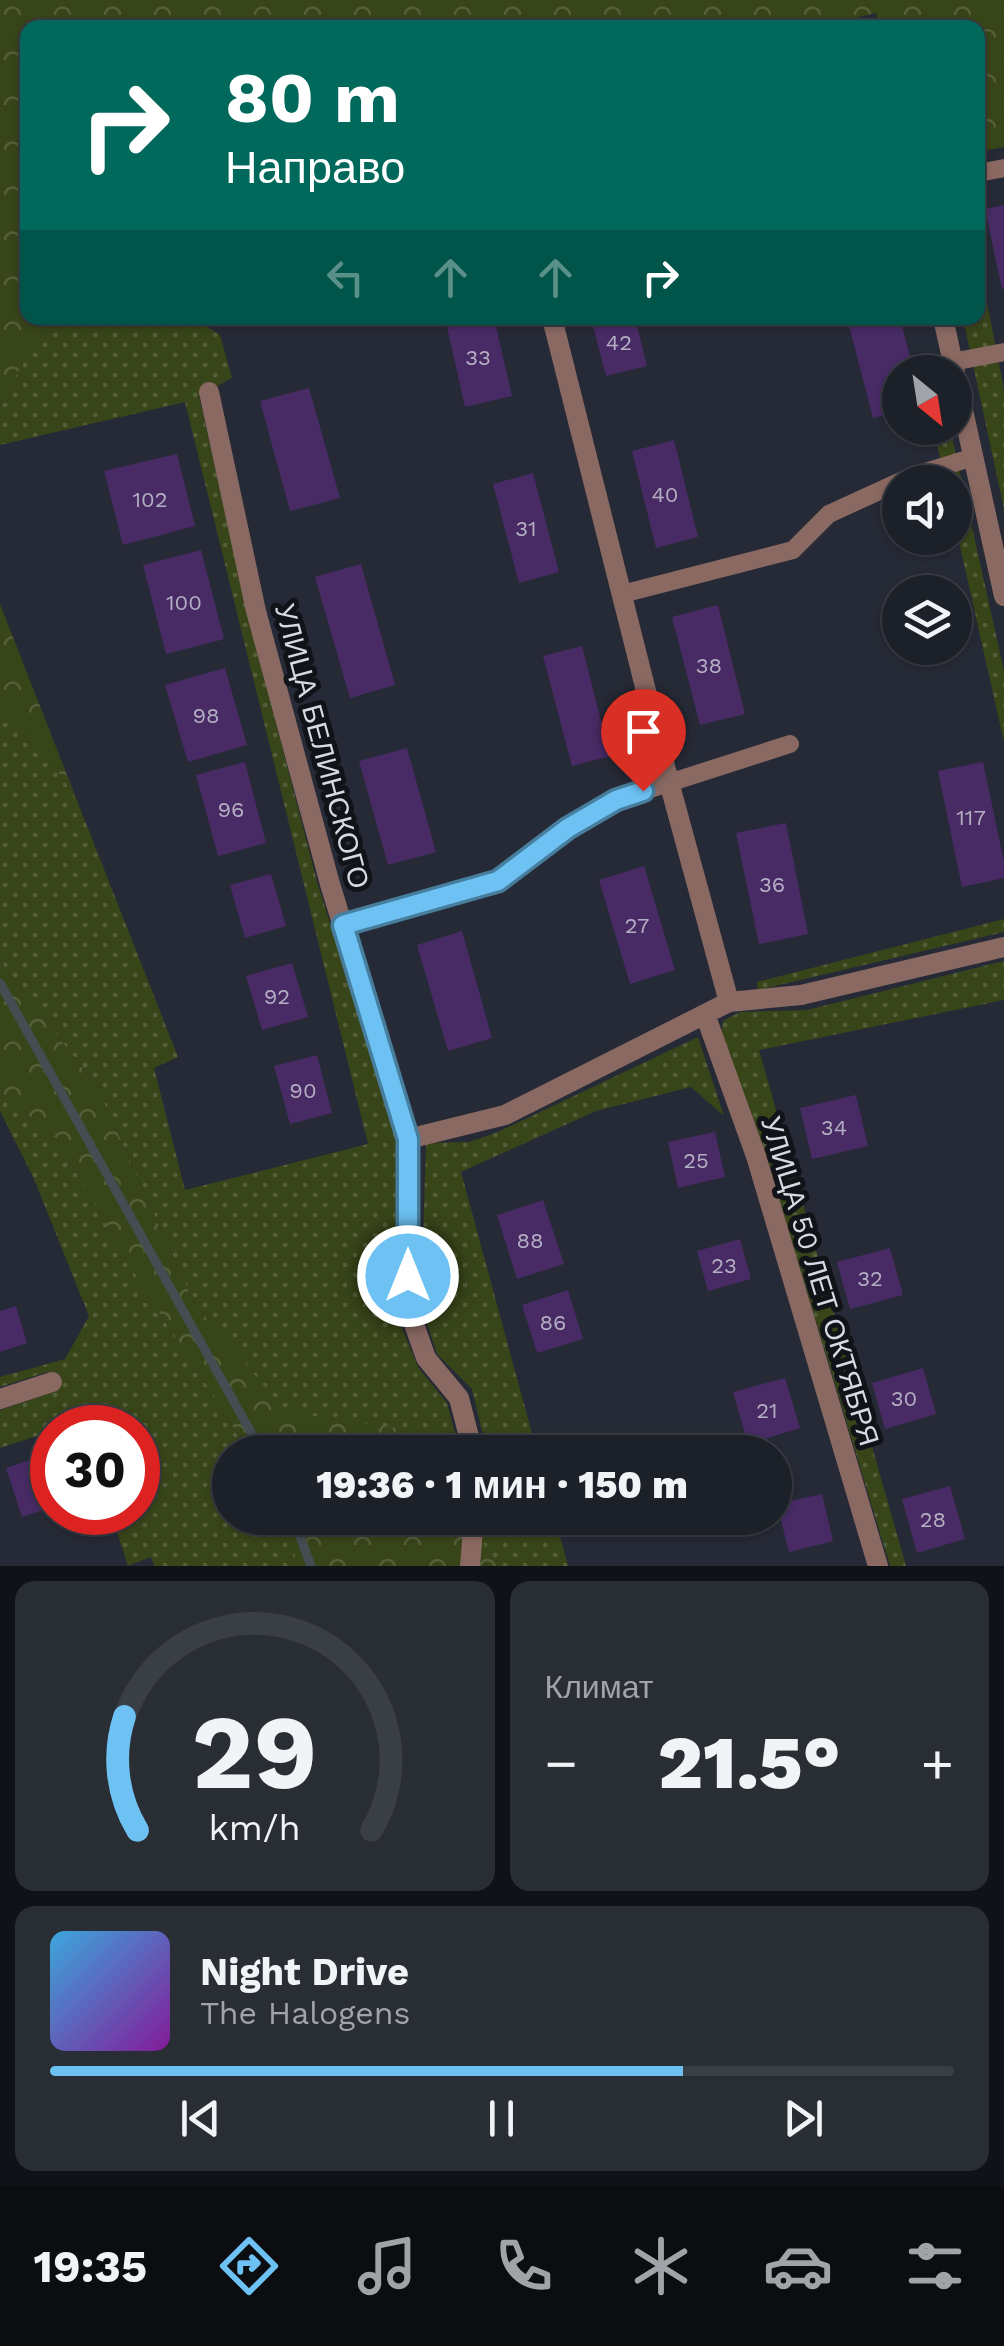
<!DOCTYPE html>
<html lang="ru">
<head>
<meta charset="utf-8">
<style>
	body { margin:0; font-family:"Work Sans",sans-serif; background:#292d34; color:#f1f3f6; height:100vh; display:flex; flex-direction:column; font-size:38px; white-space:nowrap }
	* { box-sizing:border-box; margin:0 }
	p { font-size:32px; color:#a0a3a8 }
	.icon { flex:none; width:55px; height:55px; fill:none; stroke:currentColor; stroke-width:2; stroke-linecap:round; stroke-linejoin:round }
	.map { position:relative; height:1566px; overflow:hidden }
	.side { display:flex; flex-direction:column; gap:15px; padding:15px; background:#0f1216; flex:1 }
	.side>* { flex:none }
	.guide { position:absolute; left:20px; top:20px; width:965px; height:305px; border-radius:20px; box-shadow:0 2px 8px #0004,0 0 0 2px #3a3e45; background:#00695c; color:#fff; overflow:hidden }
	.needle { width:65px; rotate:150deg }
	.fabs { position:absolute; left:882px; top:355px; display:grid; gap:20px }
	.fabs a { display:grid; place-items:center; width:90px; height:90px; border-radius:50%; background:#1c2028; box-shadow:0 2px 8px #0004,0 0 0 2px #3a3e45; font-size:50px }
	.speed { position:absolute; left:30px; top:1405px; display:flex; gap:20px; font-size:50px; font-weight:700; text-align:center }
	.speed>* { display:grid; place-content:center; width:130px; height:130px; border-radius:50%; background:#1c2028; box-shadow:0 2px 8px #0004,0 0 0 2px #3a3e45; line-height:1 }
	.speed .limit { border:15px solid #d22; background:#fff; color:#111 }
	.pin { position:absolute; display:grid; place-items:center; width:85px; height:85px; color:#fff; margin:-102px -42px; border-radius:50% 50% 50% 0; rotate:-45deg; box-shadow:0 0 10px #0007 }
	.pin .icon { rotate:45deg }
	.me { position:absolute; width:110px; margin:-55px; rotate:0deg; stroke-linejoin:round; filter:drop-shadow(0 0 8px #0008) }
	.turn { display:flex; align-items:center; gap:35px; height:210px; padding:0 40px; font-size:45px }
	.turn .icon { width:130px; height:130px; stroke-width:2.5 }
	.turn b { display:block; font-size:70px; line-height:85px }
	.lanes { display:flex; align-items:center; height:95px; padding:0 40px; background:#0003; justify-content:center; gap:50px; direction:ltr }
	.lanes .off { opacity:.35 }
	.big { font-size:75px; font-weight:800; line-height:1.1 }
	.side .tile { flex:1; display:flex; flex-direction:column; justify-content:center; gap:15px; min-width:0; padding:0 35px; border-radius:20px; background:#292d34 }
	.side .dial { align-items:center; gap:0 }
	.dial svg { height:260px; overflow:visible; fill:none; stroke:#3a3e45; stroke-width:7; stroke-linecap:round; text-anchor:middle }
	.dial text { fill:#f1f3f6; stroke:none }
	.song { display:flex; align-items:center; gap:30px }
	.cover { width:120px; height:120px; border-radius:15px; background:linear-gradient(135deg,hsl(200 70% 55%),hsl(290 70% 35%)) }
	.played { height:10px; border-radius:5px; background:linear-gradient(90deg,#6dc2f3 70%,#3a3e45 70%) }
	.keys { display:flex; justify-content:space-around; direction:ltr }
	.heat { display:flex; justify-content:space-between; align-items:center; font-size:55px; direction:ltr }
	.side .tiles { flex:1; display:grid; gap:15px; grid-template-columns:1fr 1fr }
	.tile:last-child { grid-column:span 2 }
	.trip { position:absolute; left:212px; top:1435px; width:580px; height:100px; border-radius:50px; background:#1c2028; box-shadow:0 2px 8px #0004,0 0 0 2px #3a3e45; font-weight:800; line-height:100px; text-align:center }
	.dock { display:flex; height:160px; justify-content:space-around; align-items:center; background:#0b0d10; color:#a0a3a8 }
	.dock .icon { width:70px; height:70px }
	.dock .selected { color:#6dc2f3 }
	.dock b { font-size:45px; color:#f1f3f6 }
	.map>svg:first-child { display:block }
	.grass { fill:url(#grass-dots) }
	.forest { fill:url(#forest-crowns) }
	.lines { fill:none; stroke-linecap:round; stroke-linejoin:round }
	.stream { stroke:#444d52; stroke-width:9 }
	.building { fill:#482b65 }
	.lane { stroke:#8a6962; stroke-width:18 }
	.street { stroke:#8a6962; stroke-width:20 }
	.route-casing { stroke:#477e9e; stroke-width:25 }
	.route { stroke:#6dc2f3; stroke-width:18 }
	.labels { text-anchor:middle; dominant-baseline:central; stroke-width:10; stroke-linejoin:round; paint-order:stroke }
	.number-label { font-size:22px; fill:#b3aec3 }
	.street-label { font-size:28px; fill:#d7dae2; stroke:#111318 }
</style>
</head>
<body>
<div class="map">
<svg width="1004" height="1566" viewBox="0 0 1004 1566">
	<defs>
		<pattern id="grass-dots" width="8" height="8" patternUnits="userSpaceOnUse" patternTransform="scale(2.5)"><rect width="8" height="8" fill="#384519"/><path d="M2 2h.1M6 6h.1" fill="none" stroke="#545f3a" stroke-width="1.8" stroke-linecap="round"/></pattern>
		<pattern id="forest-crowns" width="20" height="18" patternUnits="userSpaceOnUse" patternTransform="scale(2.5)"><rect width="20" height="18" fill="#384519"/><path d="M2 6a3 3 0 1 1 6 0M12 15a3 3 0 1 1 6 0" fill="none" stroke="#545f3a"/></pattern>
	</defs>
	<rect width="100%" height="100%" fill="#262a36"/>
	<path class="grass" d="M 978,257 L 1004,389 L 1004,509 L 963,318 L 978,318 Z
		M 67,318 L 194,318 L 220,335 L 232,378 L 199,396 L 249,619 L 318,885 L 394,1124 L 399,1153 L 397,1316 L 418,1367 L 447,1403 L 460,1452 L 419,1452 L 402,1429 L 286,1413 L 194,1303 L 97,1087 L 5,968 L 0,957 L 0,708 L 36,739 L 76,798 L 178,1057 L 154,1068 L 185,1190 L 368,1144 L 185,402 L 0,445 L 0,406 L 43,323 Z
		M 933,428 L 950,428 L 1004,671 L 1004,742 L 955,524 L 955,482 L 946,482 Z
		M 1004,919 L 1004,932 L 758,990 L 757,982 Z
		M 1004,961 L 1004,1000 L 759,1050 L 906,1566 L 890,1566 L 766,1156 L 721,1036 L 723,1021 L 740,1012 L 807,1010 Z
		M 698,1037 L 724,1116 L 691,1087 L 596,1111 L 461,1172 L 537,1452 L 487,1452 L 472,1389 L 437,1354 L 421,1305 L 426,1143 L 469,1142 L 498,1132 Z
		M 0,1091 L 57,1139 L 144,1289 L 223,1409 L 247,1452 L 230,1452 L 230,1518 L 281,1518 L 299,1566 L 154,1566 L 151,1557 L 128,1566 L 111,1513 L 138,1512 L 138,1428 L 83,1427 L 81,1422 L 63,1427 L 52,1428 L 52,1431 L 0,1448 L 0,1410 L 56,1391 L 47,1372 L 0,1387 L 0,1377 L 65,1359 L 89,1316 L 34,1179 L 0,1111 Z
		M 484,1518 L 555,1518 L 568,1566 L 499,1566 L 481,1541 Z"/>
	<path class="forest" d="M 0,0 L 1004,0 L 1004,147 L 978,152 L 978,28 L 880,27 L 876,13 L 815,28 L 28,28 L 28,318 L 67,318 L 43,324 L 0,406 Z
		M 0,604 L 76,798 L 36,739 L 0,708 Z
		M 0,957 L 5,968 L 97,1087 L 194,1303 L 286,1412 L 403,1429 L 419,1452 L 247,1452 L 223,1409 L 144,1289 L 57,1139 L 0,1091 Z
		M 281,1518 L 465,1518 L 499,1566 L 299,1566 Z"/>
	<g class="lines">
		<path class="stream" d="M 0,983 L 262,1452
			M 293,1518 L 311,1566"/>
	</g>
	<path class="building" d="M 1004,205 L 1004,289 L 1002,289 L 985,209 Z
		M 445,318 L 494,318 L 512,396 L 465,407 Z
		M 591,318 L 635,318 L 647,366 L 606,376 Z
		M 847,318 L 900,318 L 914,372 L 900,372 L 900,411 L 873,418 Z
		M 309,388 L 340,498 L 290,511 L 260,401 Z
		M 674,440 L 698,537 L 656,548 L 632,451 Z
		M 177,454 L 195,526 L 123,545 L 104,471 Z
		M 533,473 L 559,572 L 519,583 L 493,484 Z
		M 201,550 L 224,639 L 166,654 L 143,565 Z
		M 361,564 L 395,685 L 350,698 L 315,577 Z
		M 718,605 L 745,714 L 700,725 L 672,617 Z
		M 582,646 L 610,756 L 572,766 L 543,656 Z
		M 225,668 L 247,745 L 188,762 L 165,685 Z
		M 407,748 L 436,852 L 388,865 L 359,761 Z
		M 245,762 L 266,843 L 218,856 L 196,775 Z
		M 983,762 L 1004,862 L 1004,878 L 962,887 L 938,771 Z
		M 786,823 L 808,934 L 759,944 L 736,833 Z
		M 644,866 L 675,970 L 630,984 L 599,880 Z
		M 271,874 L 286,926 L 245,938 L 230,885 Z
		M 462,931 L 492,1038 L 448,1051 L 417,945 Z
		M 292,963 L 308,1017 L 262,1030 L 246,976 Z
		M 317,1055 L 332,1113 L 290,1124 L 274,1066 Z
		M 856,1095 L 868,1146 L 812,1159 L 800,1108 Z
		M 715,1132 L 725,1177 L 678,1188 L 668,1142 Z
		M 543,1200 L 564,1264 L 517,1279 L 497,1215 Z
		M 740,1239 L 751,1279 L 708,1291 L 697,1251 Z
		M 890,1248 L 903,1295 L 850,1309 L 837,1262 Z
		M 568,1290 L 583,1339 L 537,1353 L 522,1305 Z
		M 16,1306 L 27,1343 L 0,1352 L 0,1311 Z
		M 923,1368 L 936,1414 L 885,1429 L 872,1383 Z
		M 785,1378 L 800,1428 L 748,1444 L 733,1392 Z
		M 618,1433 L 624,1452 L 571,1452 L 570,1448 Z
		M 52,1453 L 52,1507 L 22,1517 L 6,1468 Z
		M 950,1486 L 965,1539 L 917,1553 L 902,1499 Z
		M 822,1494 L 833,1541 L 789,1552 L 777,1504 Z"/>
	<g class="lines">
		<path class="lane" d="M 978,173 L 1004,168
			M 952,362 L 1004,352
			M 622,594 L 793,550 L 829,514 L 912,476 L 974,457
			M 343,925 L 498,881 L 568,828 L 616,800 L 790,744"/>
		<path class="street" d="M 552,318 L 669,782 L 729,1002
			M 943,318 L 955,372
			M 955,374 L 1004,596
			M 209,392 L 256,611 L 330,884 L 408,1139 L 409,1310 L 426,1358 L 459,1398 L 473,1452
			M 705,1014 L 756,1156 L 878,1566
			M 408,1139 L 505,1115 L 729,1002 L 801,995 L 1004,947
			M 0,1399 L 52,1382
			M 470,1566 L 474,1518"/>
	</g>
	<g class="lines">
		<defs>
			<path id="route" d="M 408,1276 L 408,1139 L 343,925 L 498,881 L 568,828 L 616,800 L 643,791"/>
		</defs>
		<use href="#route" class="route-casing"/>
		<use href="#route" class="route"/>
	</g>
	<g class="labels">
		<g class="number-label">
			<text x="619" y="342">42</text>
			<text x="478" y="357">33</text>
			<text x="665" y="494">40</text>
			<text x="150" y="499">102</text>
			<text x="526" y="528">31</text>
			<text x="184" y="602">100</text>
			<text x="709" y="665">38</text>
			<text x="206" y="715">98</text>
			<text x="231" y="809">96</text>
			<text x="971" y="817">117</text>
			<text x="772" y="884">36</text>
			<text x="637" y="925">27</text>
			<text x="277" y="996">92</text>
			<text x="303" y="1090">90</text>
			<text x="834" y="1127">34</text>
			<text x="696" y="1160">25</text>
			<text x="530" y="1240">88</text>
			<text x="724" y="1265">23</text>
			<text x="870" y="1278">32</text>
			<text x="553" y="1322">86</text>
			<text x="904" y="1398">30</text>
			<text x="767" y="1410">21</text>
			<text x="933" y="1519">28</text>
		</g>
		<g class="street-label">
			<text transform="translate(322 746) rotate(75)">УЛИЦА БЕЛИНСКОГО</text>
			<text transform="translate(820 1281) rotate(73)">УЛИЦА 50 ЛЕТ ОКТЯБРЯ</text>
		</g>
	</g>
</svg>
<div class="fabs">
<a><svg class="needle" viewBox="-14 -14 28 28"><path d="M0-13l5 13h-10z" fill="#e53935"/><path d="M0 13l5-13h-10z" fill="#a0a3a8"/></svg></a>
<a><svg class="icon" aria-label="sound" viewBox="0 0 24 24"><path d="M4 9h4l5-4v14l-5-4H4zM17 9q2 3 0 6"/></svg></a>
<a><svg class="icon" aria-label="layers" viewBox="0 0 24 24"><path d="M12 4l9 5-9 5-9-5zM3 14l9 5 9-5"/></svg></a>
</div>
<div class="speed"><div class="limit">30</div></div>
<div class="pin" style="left:643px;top:791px;background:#d93025"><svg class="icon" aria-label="arrive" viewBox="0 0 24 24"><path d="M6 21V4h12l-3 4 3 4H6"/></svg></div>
<svg class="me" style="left:408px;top:1276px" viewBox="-20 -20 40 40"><circle r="17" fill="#6dc2f3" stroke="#fff" stroke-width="3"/><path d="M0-11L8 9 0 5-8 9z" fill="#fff"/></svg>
<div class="trip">19:36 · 1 мин · 150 m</div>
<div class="guide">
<div class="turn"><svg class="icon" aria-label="right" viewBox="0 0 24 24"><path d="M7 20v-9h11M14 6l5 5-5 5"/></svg><div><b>80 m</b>Направо</div></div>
<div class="lanes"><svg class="icon off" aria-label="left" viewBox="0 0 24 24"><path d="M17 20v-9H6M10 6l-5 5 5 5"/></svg><svg class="icon off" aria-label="ahead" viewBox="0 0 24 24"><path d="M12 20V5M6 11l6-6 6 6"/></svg><svg class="icon off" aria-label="ahead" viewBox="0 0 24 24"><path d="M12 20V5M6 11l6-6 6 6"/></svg><svg class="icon" aria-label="right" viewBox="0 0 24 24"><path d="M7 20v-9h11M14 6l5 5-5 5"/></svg></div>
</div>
</div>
<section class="side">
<div class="tiles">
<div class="tile dial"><svg viewBox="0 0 100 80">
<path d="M14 69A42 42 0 1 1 86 69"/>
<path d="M14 69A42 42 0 0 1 10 34" stroke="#6dc2f3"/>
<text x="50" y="56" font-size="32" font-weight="700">29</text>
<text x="50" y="72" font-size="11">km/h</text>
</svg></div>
<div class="tile"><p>Климат</p>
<div class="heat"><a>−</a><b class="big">21.5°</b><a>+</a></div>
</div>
<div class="tile">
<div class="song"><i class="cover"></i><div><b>Night Drive</b><p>The Halogens</p></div></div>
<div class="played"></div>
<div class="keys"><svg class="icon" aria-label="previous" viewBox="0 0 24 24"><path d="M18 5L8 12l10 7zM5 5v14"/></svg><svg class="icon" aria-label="pause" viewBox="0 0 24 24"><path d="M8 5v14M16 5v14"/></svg><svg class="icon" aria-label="next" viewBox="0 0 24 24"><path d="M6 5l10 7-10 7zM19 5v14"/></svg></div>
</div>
</div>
</section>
<nav class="dock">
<b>19:35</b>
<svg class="icon selected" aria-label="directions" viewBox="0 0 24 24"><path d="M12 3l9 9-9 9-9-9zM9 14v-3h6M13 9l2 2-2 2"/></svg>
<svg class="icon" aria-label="music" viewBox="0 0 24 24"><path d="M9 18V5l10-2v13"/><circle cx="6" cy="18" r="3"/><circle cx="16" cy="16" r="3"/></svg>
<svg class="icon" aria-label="phone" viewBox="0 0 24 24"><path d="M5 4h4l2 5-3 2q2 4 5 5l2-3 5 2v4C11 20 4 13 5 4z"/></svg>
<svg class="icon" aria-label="climate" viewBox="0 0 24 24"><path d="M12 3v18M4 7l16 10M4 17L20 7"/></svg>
<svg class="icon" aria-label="car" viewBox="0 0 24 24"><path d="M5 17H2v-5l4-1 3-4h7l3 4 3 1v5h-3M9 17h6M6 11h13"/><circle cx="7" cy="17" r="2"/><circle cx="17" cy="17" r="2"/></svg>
<svg class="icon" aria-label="filters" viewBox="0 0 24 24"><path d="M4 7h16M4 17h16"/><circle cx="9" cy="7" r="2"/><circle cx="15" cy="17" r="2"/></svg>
</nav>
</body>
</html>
